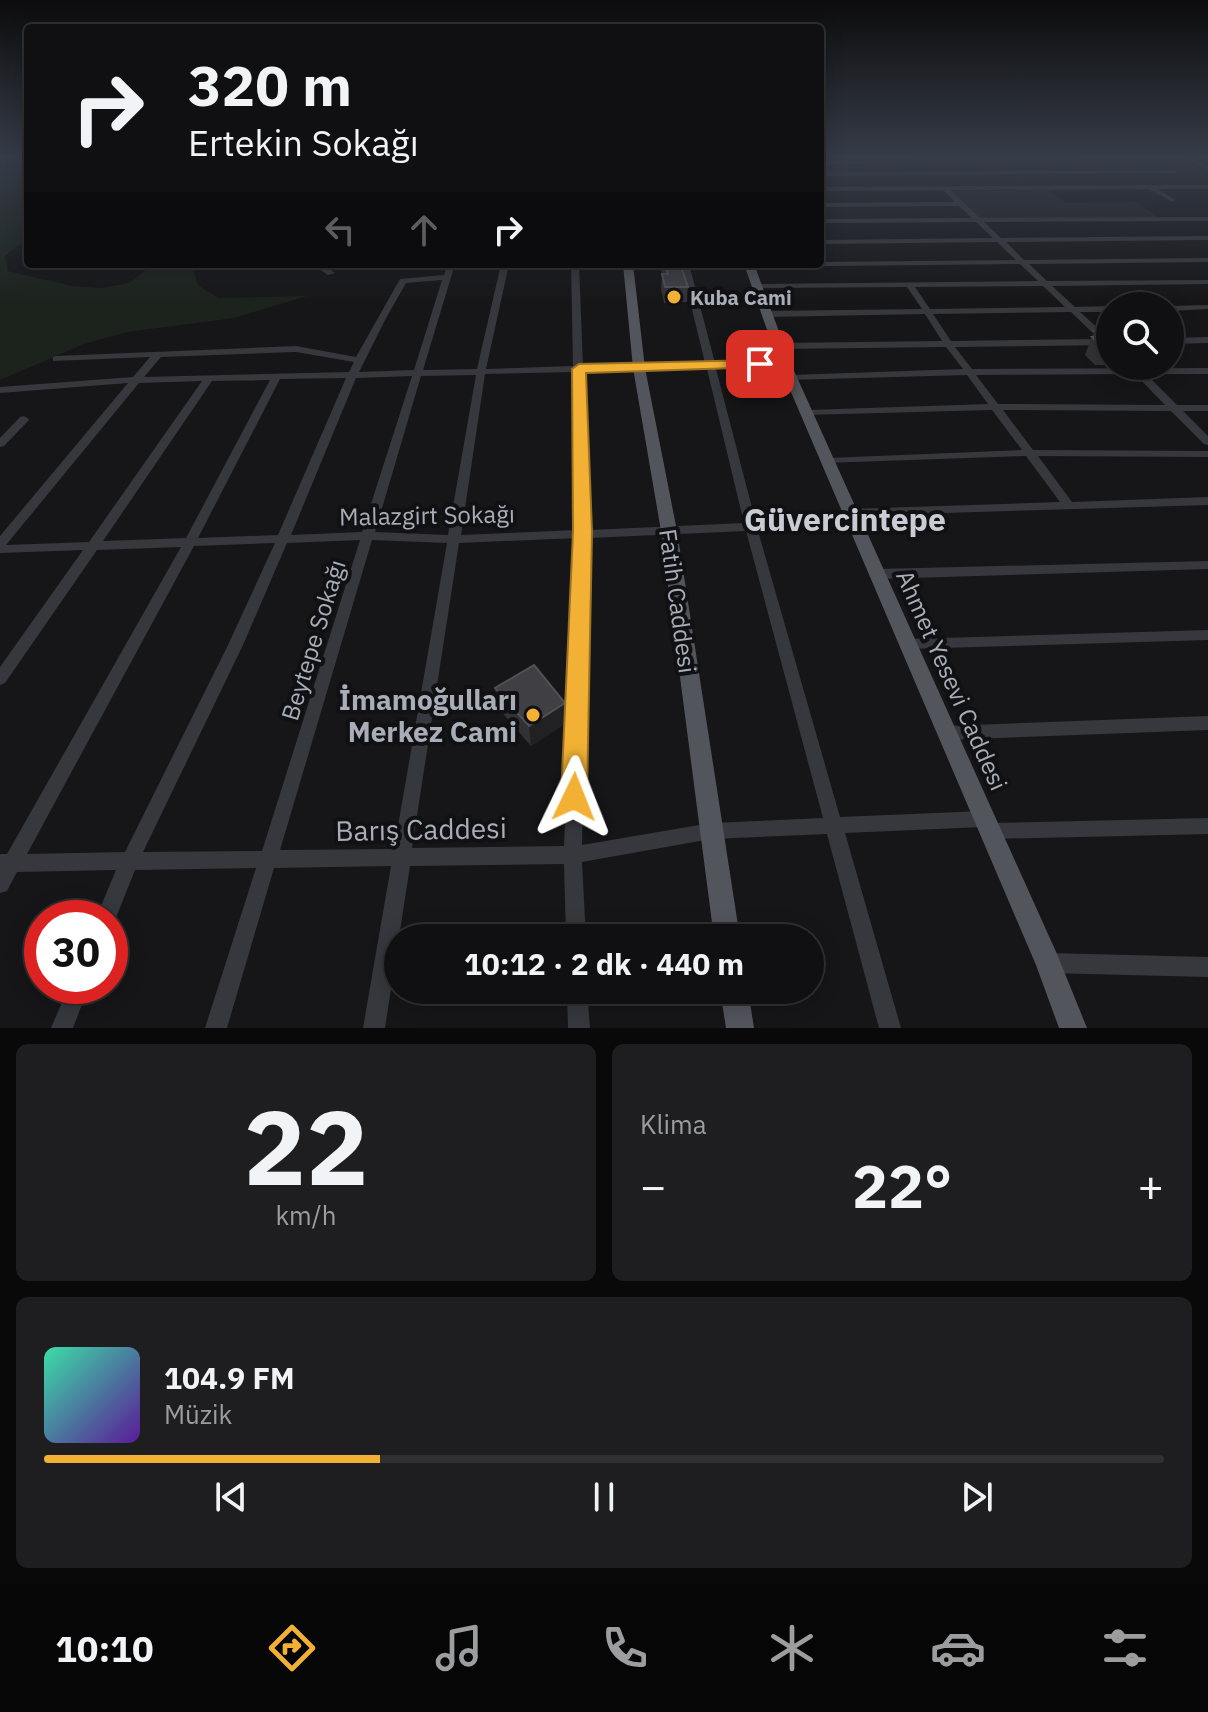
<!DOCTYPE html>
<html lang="tr">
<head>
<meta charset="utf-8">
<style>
	body { margin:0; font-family:"IBM Plex Sans",sans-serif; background:#1e1e20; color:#f1f3f6; height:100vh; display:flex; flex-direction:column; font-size:30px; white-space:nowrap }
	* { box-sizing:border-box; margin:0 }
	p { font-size:26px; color:#9c9d9f }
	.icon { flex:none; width:44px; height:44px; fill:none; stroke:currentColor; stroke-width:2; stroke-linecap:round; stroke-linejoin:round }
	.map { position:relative; height:1028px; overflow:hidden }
	.sheet { display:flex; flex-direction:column; gap:16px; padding:16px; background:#09090a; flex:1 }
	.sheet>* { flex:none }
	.guide { position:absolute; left:24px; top:24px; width:800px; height:244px; border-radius:8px; box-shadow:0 4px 20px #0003,0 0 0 2px #303032; background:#101012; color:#f1f3f6; overflow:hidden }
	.tools { position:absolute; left:1096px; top:292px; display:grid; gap:16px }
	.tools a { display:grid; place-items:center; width:88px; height:88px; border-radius:50%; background:#101012; box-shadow:0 4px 20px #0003,0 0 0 2px #303032; font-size:40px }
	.speed { position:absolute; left:24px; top:900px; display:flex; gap:16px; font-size:40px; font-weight:700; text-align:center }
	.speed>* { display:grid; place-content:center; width:104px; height:104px; border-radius:50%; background:#101012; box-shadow:0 4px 20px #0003,0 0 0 2px #303032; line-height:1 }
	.speed .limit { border:12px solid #d22; background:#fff; color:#111 }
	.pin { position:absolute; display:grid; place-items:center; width:68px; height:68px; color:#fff; margin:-34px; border-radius:16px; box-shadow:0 4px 12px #0006 }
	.me { position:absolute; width:88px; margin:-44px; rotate:2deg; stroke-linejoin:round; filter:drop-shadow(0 0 6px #0008) }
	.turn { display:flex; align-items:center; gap:28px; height:168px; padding:0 32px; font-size:36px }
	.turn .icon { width:104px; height:104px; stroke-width:2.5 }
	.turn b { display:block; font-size:56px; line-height:68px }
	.lanes { display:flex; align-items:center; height:76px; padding:0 32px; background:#0003; justify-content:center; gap:40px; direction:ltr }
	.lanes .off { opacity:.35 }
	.big { font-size:60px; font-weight:700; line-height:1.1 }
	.sheet .card { flex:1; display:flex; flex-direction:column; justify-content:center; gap:12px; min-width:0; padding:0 28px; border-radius:12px; background:#1e1e20 }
	.sheet .dial { align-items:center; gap:0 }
	.dial b { font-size:104px; line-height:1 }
	.song { display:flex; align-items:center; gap:24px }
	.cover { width:96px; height:96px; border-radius:12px; background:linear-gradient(135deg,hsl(160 70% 55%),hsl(270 70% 35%)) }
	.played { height:8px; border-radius:4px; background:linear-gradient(90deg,#f2b134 30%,#303032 30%) }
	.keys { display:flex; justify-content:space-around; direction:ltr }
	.heat { display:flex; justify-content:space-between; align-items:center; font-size:44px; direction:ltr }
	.sheet .tiles { flex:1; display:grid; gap:16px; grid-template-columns:1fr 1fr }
	.card:last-child { grid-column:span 2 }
	.trip { position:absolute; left:384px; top:924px; width:440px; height:80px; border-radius:40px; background:#101012; box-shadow:0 4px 20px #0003,0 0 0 2px #303032; font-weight:700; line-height:80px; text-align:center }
	.menu { display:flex; height:128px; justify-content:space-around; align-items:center; background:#060607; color:#9c9d9f }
	.menu .icon { width:56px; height:56px }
	.menu .selected { color:#f2b134 }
	.menu b { font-size:36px; color:#f1f3f6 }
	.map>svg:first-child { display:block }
	.built { fill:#222225 }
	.green { fill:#1c231d }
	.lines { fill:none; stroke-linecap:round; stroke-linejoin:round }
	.stream { stroke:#2c353c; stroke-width:2 }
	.minor { fill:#37383d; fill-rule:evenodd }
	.major { fill:#53555c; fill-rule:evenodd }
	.wall { fill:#323236 }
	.shaded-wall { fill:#212124 }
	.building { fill:#3f3f44; stroke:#4f5156; stroke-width:2 }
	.route { fill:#f2b134; stroke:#9d7322; stroke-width:2 }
	.poi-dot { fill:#f2b134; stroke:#111113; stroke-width:3 }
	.labels { text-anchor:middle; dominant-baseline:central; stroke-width:8; stroke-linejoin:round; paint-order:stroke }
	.far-poi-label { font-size:20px; font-weight:bold; fill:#a8adb8; stroke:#111113; text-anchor:start }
	.street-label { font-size:24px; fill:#a8adb8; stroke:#111113 }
	.near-poi-label { font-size:28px; font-weight:bold; fill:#a8adb8; stroke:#111113; text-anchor:end }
	.near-street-label { font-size:28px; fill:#a8adb8; stroke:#111113 }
	.district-label { font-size:32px; font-weight:bold; fill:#c9ccd4; stroke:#111113 }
</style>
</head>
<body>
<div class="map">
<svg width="1208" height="1028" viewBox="0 0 1208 1028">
	<rect width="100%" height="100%" fill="#161618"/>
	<path class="built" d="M 1048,190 L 1066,203 L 1136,202 L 1161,219 L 980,220 L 949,191 Z"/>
	<path class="green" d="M 0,158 L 28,158 L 28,183 L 23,186 L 28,190 L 28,238 L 5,256 L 8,271 L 72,286 L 102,288 L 129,283 L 147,269 L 191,264 L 198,285 L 218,298 L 307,296 L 234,318 L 127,332 L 84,344 L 0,380 Z"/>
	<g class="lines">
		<path class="stream" d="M 1203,158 L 1208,161"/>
		<path class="minor" d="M 1005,158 L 1135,158 L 820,165 L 820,161 Z
			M 1186,158 L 1194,158 L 1208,166 L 1208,170 Z
			M 1178,170 L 1176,173 L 820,176 L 820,172 Z
			M 1208,185 L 1208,189 L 1157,189 L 1174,199 L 1175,200 L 1172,202 L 1149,189 L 950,190 L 980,218 L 1208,217 L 1208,221 L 984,222 L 1001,238 L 1208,236 L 1208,240 L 1006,242 L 1024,260 L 1208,258 L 1208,262 L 1029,264 L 1047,281 L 1208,280 L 1208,284 L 1052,286 L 1075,307 L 1110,306 L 1110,312 L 1080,312 L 1110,339 L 1110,345 L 955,347 L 972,369 L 1208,368 L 1208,374 L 1146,374 L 1177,405 L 1208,405 L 1208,411 L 1183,411 L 1208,436 L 1208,445 L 1204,444 L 1171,411 L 1003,410 L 1033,450 L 1208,451 L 1208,457 L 1038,456 L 1072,502 L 1208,497 L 1208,505 L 846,516 L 844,513 L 846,510 L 850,509 L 1060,502 L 1026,456 L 824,463 L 822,461 L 828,458 L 1022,450 L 992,410 L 804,415 L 803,413 L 808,410 L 988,404 L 967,375 L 788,380 L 786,378 L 791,375 L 963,369 L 946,347 L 779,349 L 774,346 L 779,343 L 942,341 L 925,314 L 767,317 L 763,314 L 767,311 L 922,309 L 907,287 L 759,288 L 755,286 L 756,284 L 1038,281 L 1020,264 L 746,267 L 746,264 L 820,264 L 820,262 L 1016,260 L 997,242 L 820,244 L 820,240 L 993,238 L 976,222 L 820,223 L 820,219 L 972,218 L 959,206 L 820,207 L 820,203 L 955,202 L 943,190 L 820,191 L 820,187 ZM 1043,286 L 1065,307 L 930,309 L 915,287 ZM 1071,312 L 1099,339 L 951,341 L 933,314 ZM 1135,374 L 1165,405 L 998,404 L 976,375 Z
			M 312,264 L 321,264 L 335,273 L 328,275 Z
			M 447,264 L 455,264 L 423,370 L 477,369 L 501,264 L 509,264 L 486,369 L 573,366 L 571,264 L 579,264 L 583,366 L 705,363 L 681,264 L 689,264 L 715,363 L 788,362 L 790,364 L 785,367 L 716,369 L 756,523 L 855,519 L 861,523 L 855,527 L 758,531 L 840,817 L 984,811 L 990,813 L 993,819 L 991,823 L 1208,818 L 1208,834 L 989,839 L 983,837 L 980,831 L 982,827 L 845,833 L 901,1028 L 879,1028 L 827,834 L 711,839 L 582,862 L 586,938 L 566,938 L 564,864 L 410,866 L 385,1028 L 363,1028 L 391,866 L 274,868 L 227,1028 L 205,1028 L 256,868 L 135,870 L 113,925 L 110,926 L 110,918 L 96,918 L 116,870 L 17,872 L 7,891 L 0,893 L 0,854 L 7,854 L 181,547 L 97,550 L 5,683 L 0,685 L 0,667 L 83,550 L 0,553 L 0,536 L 128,383 L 0,393 L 0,387 L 133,377 L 150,357 L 53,361 L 53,357 L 56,356 L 296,346 L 356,357 L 400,279 L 444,275 ZM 442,280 L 414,370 L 359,372 L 385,320 L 406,283 ZM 296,352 L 354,362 L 349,372 L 144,377 L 161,357 ZM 707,369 L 744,523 L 589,530 L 583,372 ZM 573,372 L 577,530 L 461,535 L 485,374 ZM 476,375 L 448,535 L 375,532 L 421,376 ZM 412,376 L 362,532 L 291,535 L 356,378 ZM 346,378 L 278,535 L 198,538 L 280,379 ZM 270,380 L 186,538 L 103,541 L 212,381 ZM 202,381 L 89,542 L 6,545 L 139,383 ZM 746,531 L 823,818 L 711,823 L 582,845 L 589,538 ZM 577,538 L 564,846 L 412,848 L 459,543 ZM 360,540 L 262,851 L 143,852 L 243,645 L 287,543 ZM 372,540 L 447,543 L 394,849 L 280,850 ZM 275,543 L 228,645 L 125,852 L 27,854 L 194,546 Z
			M 1208,305 L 1208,309 L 1170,311 L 1170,306 L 1168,306 Z
			M 1208,337 L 1208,343 L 1170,344 L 1170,338 Z
			M 24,416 L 29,419 L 28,421 L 4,446 L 0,447 L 0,438 L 20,417 Z
			M 1208,561 L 1208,569 L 877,579 L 872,577 L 870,574 L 872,571 L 877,569 Z
			M 1208,630 L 1208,640 L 907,649 L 902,648 L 900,644 L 902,640 L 907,639 Z
			M 1208,716 L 1208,730 L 946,740 L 940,738 L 938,733 L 940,728 L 946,726 Z
			M 1048,953 L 1208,957 L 1208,977 L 1048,973 L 1041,970 L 1038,963 L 1041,956 Z
			M 69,986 L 89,986 L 73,1028 L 51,1028 Z
			M 567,990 L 587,990 L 590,1028 L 568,1028 Z"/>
		<path class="major" d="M 623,264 L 633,264 L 645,368 L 677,531 L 740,938 L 714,938 L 661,531 L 633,368 Z
			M 744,264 L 754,264 L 791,364 L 1057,954 L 1087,1028 L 1059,1028 L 1036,965 L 779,364 Z
			M 720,990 L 748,990 L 754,1028 L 726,1028 Z"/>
	</g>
	<path class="wall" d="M 660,264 L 680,264 L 688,287 L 687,302 L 664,303 L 661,289 L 662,274 Z
		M 1094,331 L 1110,331 L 1110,365 L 1095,365 L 1085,355 Z
		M 495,688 L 566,723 L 531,746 L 498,708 Z"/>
	<path class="shaded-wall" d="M 565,703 L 566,723 L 531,746 L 529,726 Z"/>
	<path class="building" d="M 664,264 L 680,264 L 688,287 L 665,287 L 662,274 L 668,274 Z
		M 1094,331 L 1110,331 L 1110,348 L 1103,348 L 1092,337 L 1100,337 Z
		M 534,665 L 565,703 L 529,726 L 495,688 Z"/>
	<linearGradient id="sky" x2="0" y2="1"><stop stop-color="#0c0c0d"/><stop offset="0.52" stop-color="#363c48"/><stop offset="1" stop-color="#363c48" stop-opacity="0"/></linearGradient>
	<rect width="1208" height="302" fill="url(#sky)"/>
	<path class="route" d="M 760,360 L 767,364 L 765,367 L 586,373 L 592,532 L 587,797 L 584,805 L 574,808 L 565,805 L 561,797 L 573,532 L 572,369 L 579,364 Z"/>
	<g class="poi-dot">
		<circle cx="674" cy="297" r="8"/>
		<circle cx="533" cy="715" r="8"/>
	</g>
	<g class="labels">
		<g class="far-poi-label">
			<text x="690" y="297">Kuba Cami</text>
		</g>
		<g class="street-label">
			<text transform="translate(427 515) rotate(-1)">Malazgirt Sokağı</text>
			<text transform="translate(678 601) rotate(82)">Fatih Caddesi</text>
			<text transform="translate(313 640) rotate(-73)">Beytepe Sokağı</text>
			<text transform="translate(952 680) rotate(66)">Ahmet Yesevi Caddesi</text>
		</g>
		<g class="near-poi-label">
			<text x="517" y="699">İmamoğulları<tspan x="517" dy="32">Merkez Cami</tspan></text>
		</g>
		<g class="near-street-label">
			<text transform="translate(421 829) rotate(-1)">Barış Caddesi</text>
		</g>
		<g class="district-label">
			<text x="845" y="519">Güvercintepe</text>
		</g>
	</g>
</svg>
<div class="tools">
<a><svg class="icon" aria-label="search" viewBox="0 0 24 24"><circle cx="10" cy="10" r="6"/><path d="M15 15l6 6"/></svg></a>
</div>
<div class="speed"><div class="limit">30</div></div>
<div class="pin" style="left:760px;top:364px;background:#d93025"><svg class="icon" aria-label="arrive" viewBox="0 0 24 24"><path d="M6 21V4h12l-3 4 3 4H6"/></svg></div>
<svg class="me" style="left:574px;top:797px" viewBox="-20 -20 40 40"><path d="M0-17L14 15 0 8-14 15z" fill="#f2b134" stroke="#fff" stroke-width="4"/></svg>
<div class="trip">10:12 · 2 dk · 440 m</div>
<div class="guide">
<div class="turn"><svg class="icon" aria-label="right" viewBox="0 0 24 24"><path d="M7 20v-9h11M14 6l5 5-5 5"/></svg><div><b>320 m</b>Ertekin Sokağı</div></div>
<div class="lanes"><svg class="icon off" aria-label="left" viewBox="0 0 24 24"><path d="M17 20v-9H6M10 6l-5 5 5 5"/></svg><svg class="icon off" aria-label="ahead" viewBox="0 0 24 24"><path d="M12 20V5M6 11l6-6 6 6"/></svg><svg class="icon" aria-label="right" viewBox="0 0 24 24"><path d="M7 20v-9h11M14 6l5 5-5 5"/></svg></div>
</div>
</div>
<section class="sheet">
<div class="tiles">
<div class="card dial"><b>22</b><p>km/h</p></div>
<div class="card"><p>Klima</p>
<div class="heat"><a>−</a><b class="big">22°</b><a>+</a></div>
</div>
<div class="card">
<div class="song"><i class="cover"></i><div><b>104.9 FM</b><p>Müzik</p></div></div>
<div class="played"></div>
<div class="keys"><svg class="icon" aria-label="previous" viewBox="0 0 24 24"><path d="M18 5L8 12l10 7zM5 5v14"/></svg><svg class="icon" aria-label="pause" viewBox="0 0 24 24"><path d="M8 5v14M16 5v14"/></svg><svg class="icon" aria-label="next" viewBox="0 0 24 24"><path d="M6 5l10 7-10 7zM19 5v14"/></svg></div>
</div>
</div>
</section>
<nav class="menu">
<b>10:10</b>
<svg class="icon selected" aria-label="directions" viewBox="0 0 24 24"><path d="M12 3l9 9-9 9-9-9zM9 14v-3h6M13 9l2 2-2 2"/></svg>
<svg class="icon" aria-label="music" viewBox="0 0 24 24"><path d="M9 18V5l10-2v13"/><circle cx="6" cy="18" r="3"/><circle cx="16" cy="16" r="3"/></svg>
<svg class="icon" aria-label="phone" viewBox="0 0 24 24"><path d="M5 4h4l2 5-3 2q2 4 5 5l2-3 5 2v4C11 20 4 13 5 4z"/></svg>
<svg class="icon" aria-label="climate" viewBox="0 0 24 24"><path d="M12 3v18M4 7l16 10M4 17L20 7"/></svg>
<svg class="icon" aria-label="car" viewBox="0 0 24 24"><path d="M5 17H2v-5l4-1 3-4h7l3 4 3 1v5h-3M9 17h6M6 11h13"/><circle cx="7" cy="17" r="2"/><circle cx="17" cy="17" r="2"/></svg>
<svg class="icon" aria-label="filters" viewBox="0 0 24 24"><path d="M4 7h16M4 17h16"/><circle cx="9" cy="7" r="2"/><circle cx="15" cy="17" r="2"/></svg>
</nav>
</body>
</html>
